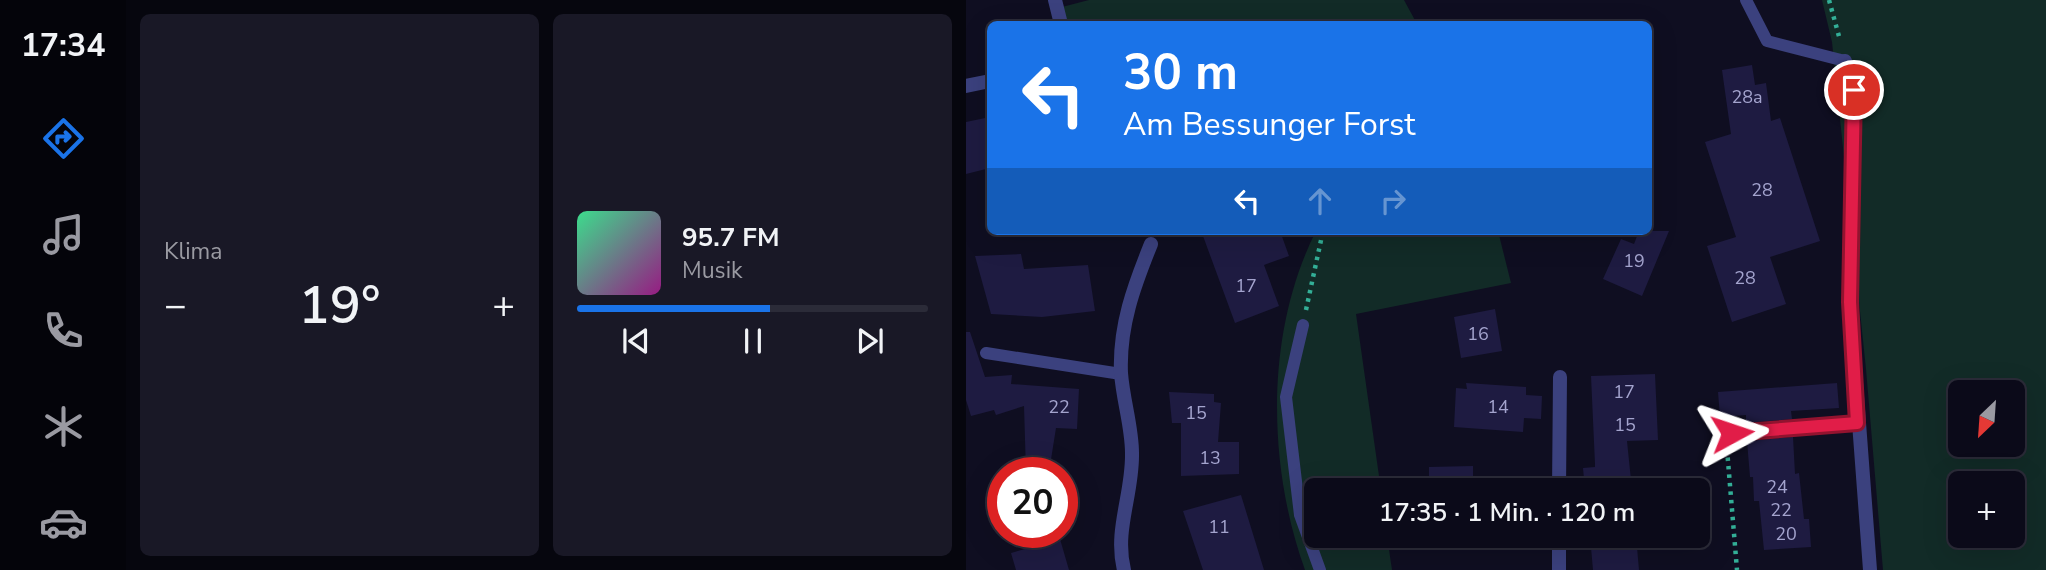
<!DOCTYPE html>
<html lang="de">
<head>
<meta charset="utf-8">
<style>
	body { margin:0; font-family:"Nunito Sans",sans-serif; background:#191826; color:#f1f3f6; height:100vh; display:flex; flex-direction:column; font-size:26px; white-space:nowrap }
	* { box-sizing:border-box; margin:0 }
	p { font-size:23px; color:#9a9aa2 }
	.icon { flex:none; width:38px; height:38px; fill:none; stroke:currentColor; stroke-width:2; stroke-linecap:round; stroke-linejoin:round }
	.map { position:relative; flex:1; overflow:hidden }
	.details { display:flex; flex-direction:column; gap:14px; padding:14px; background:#06060e; width:840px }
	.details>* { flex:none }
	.hud { position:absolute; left:21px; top:21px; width:665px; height:214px; border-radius:10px; box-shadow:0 7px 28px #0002,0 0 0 2px #2b2b38; background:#1a73e8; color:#fff; overflow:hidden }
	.needle { width:46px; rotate:205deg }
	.fabs { position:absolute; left:982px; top:380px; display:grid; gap:14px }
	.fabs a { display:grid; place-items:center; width:77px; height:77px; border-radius:10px; background:#0b0a19; box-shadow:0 7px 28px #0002,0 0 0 2px #2b2b38; font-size:35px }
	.speed { position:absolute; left:21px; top:457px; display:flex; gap:14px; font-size:35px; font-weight:700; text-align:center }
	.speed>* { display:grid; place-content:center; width:91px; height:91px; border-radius:50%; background:#0b0a19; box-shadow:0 7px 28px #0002,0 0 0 2px #2b2b38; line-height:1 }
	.speed .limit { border:10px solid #d22; background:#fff; color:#111 }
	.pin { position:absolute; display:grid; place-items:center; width:60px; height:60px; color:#fff; margin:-30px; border:4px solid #fff; border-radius:50%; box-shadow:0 2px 7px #0007 }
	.me { position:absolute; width:77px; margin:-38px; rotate:85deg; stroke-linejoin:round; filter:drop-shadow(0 0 5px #0008) }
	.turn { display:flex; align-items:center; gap:24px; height:147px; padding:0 21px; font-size:32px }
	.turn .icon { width:91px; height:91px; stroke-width:2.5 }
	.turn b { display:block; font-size:49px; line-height:60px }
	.lanes { display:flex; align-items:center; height:66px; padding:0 21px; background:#0003; justify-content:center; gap:35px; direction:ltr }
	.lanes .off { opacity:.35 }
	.big { font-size:52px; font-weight:600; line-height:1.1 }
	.details .widget { flex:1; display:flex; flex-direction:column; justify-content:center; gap:10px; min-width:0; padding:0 24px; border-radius:10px; background:#191826 }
	.song { display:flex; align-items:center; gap:21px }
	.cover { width:84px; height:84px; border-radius:10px; background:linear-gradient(135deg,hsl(150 70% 55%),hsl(310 70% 35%)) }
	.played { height:7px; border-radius:4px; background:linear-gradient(90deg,#1a73e8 55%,#2b2b38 55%) }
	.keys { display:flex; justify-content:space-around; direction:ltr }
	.heat { display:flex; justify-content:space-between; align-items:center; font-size:38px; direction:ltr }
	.details .tiles { flex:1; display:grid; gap:14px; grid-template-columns:repeat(2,1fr) }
	.trip { position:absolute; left:338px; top:478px; width:406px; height:70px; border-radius:10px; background:#0b0a19; box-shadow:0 7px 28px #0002,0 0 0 2px #2b2b38; font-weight:600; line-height:70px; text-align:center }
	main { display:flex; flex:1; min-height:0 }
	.menu { display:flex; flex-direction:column; width:126px; justify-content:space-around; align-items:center; background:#04040a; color:#9a9aa2 }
	.menu .icon { width:49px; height:49px }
	.menu .on { color:#1a73e8 }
	.menu b { font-size:32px; color:#f1f3f6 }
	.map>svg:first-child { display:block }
	.green { fill:#122b27; fill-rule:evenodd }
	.building { fill:#1e1b41 }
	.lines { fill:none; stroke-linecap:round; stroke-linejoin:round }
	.path { stroke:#33af97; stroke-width:4.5; stroke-dasharray:3.5 5; stroke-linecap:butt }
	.lane { stroke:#3b417e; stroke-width:12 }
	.street { stroke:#3b417e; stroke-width:14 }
	.route-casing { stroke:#92132f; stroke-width:18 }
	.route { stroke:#e11d48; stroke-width:12 }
	.labels { text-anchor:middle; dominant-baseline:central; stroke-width:7; stroke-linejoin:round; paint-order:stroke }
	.number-label { font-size:18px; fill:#a4a4ce }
</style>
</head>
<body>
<main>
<nav class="menu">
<b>17:34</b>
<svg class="icon on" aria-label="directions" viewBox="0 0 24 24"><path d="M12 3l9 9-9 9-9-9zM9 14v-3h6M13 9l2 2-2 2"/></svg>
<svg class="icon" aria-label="music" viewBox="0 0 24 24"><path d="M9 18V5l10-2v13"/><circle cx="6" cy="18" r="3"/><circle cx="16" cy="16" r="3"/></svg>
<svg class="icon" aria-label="phone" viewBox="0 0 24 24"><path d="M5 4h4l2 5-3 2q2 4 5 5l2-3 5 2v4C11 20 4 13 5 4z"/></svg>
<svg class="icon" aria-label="climate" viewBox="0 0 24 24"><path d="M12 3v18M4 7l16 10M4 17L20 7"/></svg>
<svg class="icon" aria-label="car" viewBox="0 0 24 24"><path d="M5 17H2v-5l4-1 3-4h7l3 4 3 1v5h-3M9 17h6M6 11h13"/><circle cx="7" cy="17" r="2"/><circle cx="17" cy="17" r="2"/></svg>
</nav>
<section class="details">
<div class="tiles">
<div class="widget"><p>Klima</p>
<div class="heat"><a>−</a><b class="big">19°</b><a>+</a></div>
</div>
<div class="widget">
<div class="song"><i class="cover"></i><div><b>95.7 FM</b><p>Musik</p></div></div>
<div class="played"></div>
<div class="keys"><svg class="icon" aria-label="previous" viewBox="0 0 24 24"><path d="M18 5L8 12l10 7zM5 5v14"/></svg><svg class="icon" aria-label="pause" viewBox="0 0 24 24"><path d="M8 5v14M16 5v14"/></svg><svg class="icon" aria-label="next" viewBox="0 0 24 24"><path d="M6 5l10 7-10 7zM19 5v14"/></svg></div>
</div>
</div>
</section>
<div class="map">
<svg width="1080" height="570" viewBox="0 0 1080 570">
	<rect width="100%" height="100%" fill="#0f0e21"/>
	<path class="green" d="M 123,0 L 438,0 L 451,24 L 102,24 L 96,7 Z
		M 856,0 L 1080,0 L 1080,570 L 917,570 L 900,369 L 866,42 ZM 994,392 L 1046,392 L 1046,444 L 994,444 ZM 994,483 L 1046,483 L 1046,536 L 994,536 Z
		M 350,231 L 532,231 L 545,283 L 390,314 L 415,490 L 350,490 L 350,536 L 421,536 L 426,570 L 339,570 C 301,465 299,332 350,231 Z"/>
	<path class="building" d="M 786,65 L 789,85 L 800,83 L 805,121 L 814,118 L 854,241 L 804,257 L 820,304 L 766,322 L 741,246 L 770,237 L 739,142 L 765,134 L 756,70 Z
		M 24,117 L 24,168 L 0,174 L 0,122 Z
		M 251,231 L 314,231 L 323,256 L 298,265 L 313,306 L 269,323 L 237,236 Z
		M 673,231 L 703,231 L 676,296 L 637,279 L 655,239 L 668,244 Z
		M 55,254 L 58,269 L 122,265 L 129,311 L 76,317 L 25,314 L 9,256 Z
		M 529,309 L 536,351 L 495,358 L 488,317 Z
		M 0,332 L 4,332 L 19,377 L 46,375 L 45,384 L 113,389 L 111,429 L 90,428 L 83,472 L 60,472 L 58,406 L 30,415 L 28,410 L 5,416 L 0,400 Z
		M 689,374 L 692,440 L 661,441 L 666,490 L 619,490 L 617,468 L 629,467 L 629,464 L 625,376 Z
		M 500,383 L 560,387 L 560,395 L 576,396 L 575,419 L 558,418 L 557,432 L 488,427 L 490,388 L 501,389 Z
		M 871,383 L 873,408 L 825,411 L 826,419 L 780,423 L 780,415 L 754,417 L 752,392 Z
		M 203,392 L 248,394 L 248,402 L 255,403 L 252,442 L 273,442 L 273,474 L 215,476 L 215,423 L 206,423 Z
		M 827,437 L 829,474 L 833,473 L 838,519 L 843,519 L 845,547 L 798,550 L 793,501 L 788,501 L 787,477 L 784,477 L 781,441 Z
		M 507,466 L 507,490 L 463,490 L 463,467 Z
		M 275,495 L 298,570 L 237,570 L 217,511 Z
		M 624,536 L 670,536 L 673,570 L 627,570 Z
		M 94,539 L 103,570 L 50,570 L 45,553 Z"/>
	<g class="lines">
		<path class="path" d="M 863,0 L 874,40
			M 340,310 L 357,231
			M 761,449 L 771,570"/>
		<path class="lane" d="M 780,0 L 801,41 L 879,61
			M 337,325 L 320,397 L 334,515 L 354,570
			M 20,353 L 155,374
			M 766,433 L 891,423"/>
		<path class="street" d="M 89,0 L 95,24
			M 879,61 L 888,90 L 884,302 L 904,570
			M 0,86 L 24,81
			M 593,490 L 594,377
			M 158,570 C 148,530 167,494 166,453 C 166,427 157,400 155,373 C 153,326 168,286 185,244
			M 593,570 L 593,536"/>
	</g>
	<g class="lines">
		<defs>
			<path id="route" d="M 766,433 L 891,423 L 884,302 L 888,90"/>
		</defs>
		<use href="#route" class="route-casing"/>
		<use href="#route" class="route"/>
	</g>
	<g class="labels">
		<g class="number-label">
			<text x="781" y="97">28a</text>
			<text x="796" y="190">28</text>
			<text x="668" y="261">19</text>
			<text x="779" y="278">28</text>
			<text x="280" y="286">17</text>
			<text x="512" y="334">16</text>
			<text x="658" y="392">17</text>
			<text x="93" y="407">22</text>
			<text x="532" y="407">14</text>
			<text x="230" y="413">15</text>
			<text x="659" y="425">15</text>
			<text x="244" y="458">13</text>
			<text x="811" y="487">24</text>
			<text x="815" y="510">22</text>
			<text x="253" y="527">11</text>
			<text x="820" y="534">20</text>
		</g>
	</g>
</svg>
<div class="fabs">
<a><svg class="needle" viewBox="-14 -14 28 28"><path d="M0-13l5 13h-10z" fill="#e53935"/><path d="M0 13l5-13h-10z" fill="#9a9aa2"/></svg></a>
<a>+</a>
</div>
<div class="speed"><div class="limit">20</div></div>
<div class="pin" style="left:888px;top:90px;background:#d93025"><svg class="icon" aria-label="arrive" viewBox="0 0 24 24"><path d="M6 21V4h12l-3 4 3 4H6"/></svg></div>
<svg class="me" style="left:766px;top:433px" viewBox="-20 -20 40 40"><path d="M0-17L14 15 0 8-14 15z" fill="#e11d48" stroke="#fff" stroke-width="4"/></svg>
<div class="trip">17:35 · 1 Min. · 120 m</div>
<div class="hud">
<div class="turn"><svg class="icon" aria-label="left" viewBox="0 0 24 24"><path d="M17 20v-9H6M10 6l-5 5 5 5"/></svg><div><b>30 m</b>Am Bessunger Forst</div></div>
<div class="lanes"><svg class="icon" aria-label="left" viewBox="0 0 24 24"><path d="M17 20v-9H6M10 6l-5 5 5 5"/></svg><svg class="icon off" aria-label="ahead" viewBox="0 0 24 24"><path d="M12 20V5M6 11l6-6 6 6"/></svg><svg class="icon off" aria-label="right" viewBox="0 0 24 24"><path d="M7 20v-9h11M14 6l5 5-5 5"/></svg></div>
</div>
</div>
</main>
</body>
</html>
